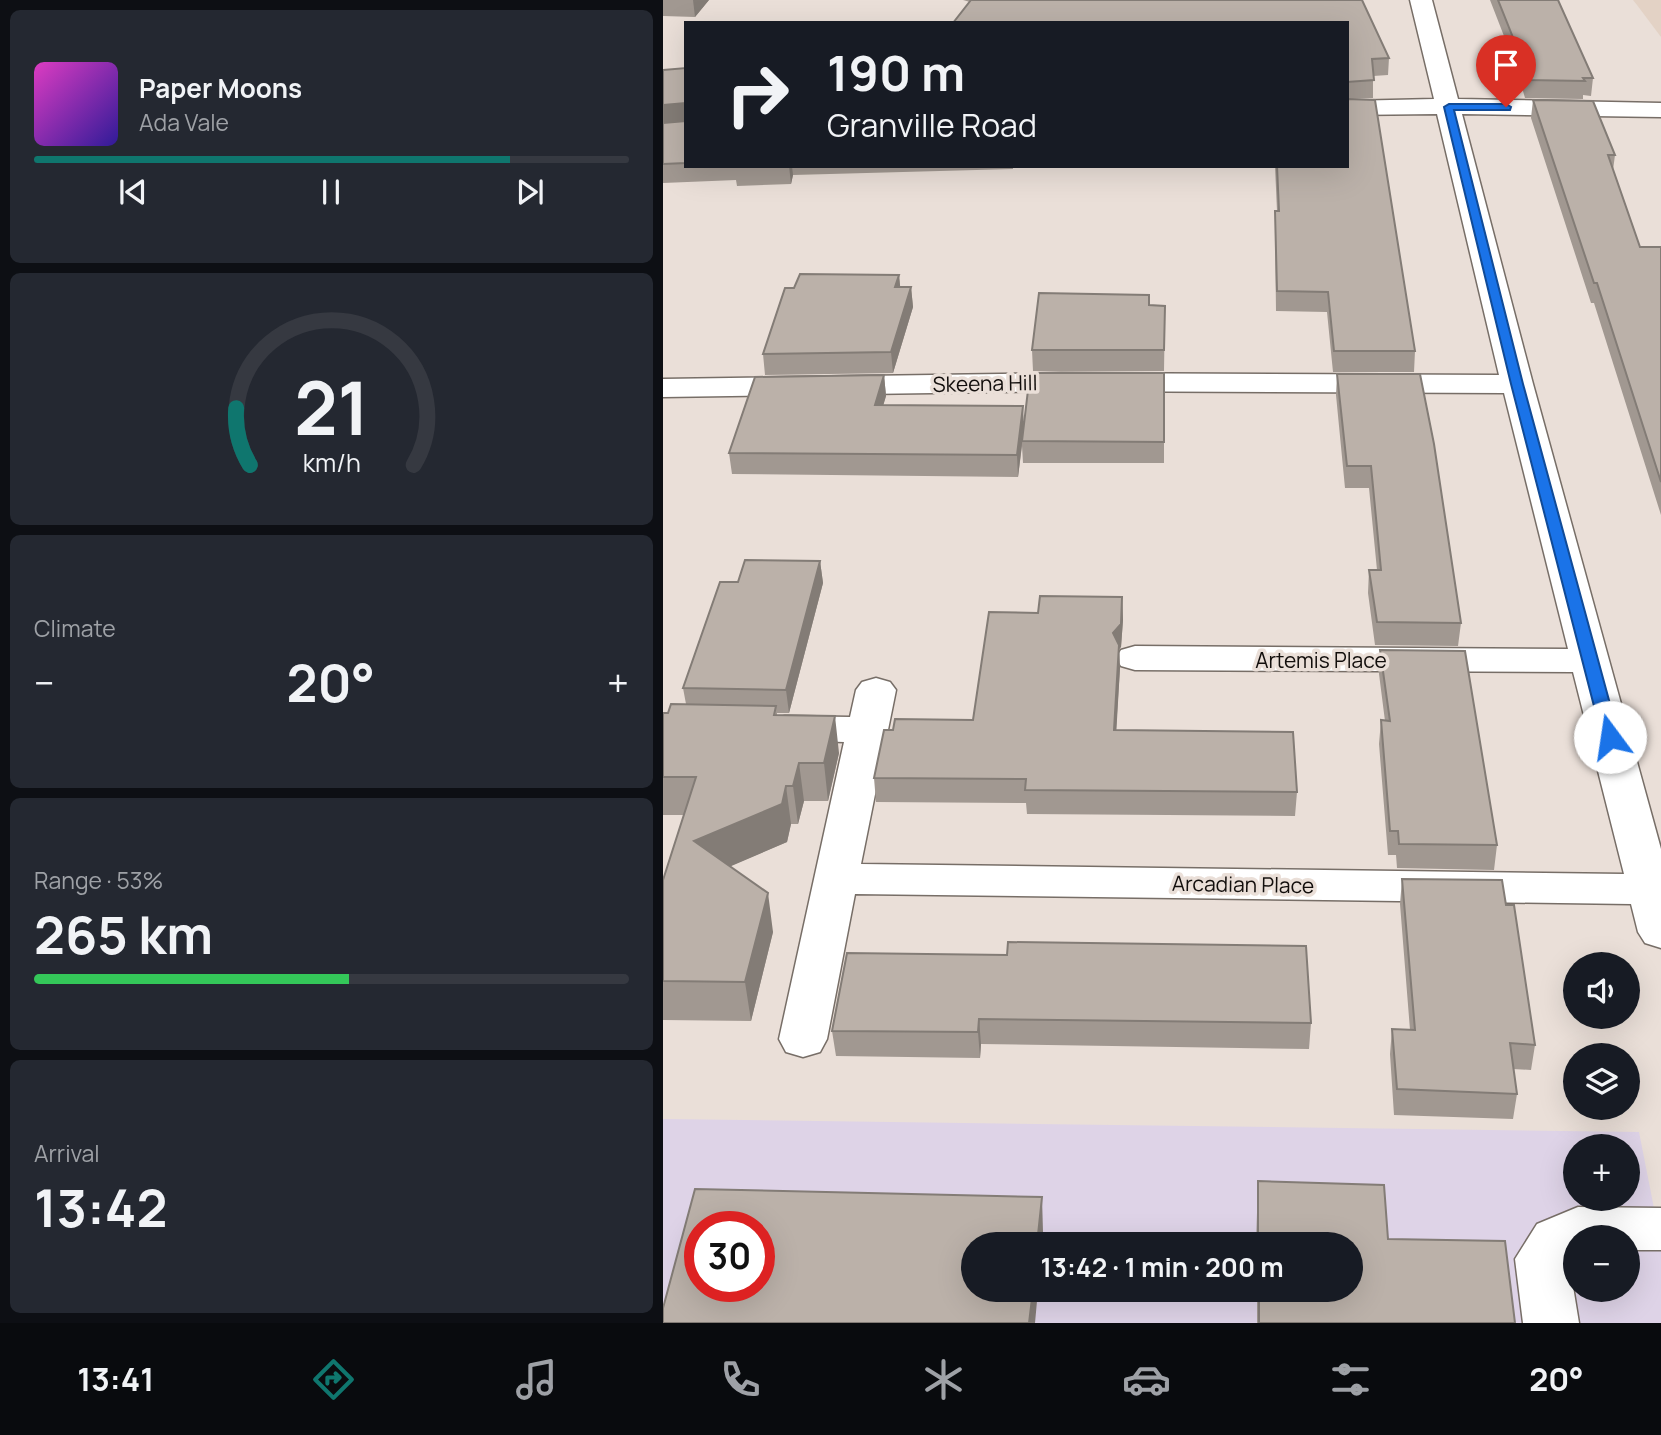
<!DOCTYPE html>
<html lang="en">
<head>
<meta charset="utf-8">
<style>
	body { margin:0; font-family:Manrope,sans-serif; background:#242831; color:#f1f3f6; height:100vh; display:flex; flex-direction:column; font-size:26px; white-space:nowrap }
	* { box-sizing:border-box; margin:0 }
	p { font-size:23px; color:#9ea1a6 }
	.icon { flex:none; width:38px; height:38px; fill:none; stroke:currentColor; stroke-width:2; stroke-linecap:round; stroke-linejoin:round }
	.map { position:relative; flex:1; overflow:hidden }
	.details { display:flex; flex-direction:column; gap:10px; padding:10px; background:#0d0f14; width:663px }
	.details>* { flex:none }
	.guide { position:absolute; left:21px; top:21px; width:665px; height:147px; border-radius:0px; box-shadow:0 7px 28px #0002; background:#171b24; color:#f1f3f6; overflow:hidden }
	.buttons { position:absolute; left:900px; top:952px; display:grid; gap:14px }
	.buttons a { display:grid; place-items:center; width:77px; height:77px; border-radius:50%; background:#171b24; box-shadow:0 7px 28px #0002; font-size:35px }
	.speed { position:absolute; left:21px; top:1211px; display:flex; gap:14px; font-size:35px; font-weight:700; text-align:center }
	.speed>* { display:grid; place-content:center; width:91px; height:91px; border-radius:50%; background:#171b24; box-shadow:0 7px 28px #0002; line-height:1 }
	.speed .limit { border:10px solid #d22; background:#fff; color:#111 }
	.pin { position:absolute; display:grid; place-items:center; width:60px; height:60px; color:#fff; margin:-72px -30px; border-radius:50% 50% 50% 0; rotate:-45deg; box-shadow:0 0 7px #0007 }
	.pin .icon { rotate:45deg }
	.me { position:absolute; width:77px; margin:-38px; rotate:346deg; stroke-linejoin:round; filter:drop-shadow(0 0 5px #0008) }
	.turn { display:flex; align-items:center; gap:24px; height:147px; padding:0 28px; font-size:32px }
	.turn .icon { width:91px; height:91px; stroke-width:2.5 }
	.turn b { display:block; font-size:49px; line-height:60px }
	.big { font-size:52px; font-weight:700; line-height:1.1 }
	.details .tile { flex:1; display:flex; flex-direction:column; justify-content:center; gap:10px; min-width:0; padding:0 24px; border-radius:10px; background:#242831 }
	.details .dial { align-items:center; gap:0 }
	.dial svg { height:182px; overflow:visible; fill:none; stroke:#363941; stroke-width:7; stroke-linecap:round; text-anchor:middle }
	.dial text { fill:#f1f3f6; stroke:none }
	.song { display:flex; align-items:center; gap:21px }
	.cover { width:84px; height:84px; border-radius:10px; background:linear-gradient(135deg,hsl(310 70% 55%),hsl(250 70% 35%)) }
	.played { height:7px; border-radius:4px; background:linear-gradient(90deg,#0f766e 80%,#363941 80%) }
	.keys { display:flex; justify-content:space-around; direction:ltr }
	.heat { display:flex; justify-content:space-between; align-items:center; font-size:38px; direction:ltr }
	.charge { height:10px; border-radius:5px; background:linear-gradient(90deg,#34c759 53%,#363941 0) }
	.trip { position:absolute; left:298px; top:1232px; width:402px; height:70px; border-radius:35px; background:#171b24; box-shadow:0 7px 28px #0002; font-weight:700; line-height:70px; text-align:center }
	.dock { display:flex; height:112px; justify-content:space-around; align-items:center; background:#090b0e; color:#9ea1a6 }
	.dock .icon { width:49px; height:49px }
	.dock .selected { color:#0f766e }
	.dock b { font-size:32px; color:#f1f3f6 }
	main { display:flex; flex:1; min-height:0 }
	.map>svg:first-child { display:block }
	.built { fill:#e3d2c5 }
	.education { fill:#ded3e7; fill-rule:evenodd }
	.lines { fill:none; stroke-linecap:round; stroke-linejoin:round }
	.minor-casing { stroke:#776e67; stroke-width:3 }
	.minor { fill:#fff; fill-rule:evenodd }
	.wall { fill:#a19891 }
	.shaded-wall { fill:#837c76 }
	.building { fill:#bbb1a9; stroke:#837c76; stroke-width:2; fill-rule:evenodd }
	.route { fill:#1a73e8; stroke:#114b97; stroke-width:2 }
	.labels { text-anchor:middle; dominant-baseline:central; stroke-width:7; stroke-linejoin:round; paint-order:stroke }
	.street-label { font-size:21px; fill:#120e0c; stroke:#eadfd8 }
</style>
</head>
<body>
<main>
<section class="details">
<div class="tile">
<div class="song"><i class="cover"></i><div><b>Paper Moons</b><p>Ada Vale</p></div></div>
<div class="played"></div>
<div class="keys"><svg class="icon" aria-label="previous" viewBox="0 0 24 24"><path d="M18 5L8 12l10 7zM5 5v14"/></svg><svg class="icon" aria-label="pause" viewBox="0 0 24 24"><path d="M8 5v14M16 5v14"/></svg><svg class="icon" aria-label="next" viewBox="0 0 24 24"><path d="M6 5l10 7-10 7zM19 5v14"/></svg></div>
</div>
<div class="tile dial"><svg viewBox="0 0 100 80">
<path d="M14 69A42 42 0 1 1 86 69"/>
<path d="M14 69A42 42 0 0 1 8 44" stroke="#0f766e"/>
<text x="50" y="56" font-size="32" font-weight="700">21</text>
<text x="50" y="72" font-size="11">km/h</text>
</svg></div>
<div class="tile"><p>Climate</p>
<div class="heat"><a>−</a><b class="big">20°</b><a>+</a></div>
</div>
<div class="tile"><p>Range · 53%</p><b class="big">265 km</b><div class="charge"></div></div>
<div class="tile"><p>Arrival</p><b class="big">13:42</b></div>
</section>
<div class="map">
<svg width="998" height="1323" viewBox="0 0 998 1323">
	<rect width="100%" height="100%" fill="#eadfd8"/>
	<path class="built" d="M 970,0 L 998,0 L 998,37 L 974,5 Z"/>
	<path class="education" d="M 0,1119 L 976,1132 L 998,1244 L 998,1323 L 0,1323 ZM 912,1146 L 964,1146 L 964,1199 L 912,1199 ZM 37,1227 L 96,1227 L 96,1286 L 37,1286 ZM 912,1237 L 964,1237 L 964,1290 L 912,1290 ZM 310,1244 L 688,1244 L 688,1290 L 310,1290 Z"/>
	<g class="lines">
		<defs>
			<path id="minor" d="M 747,0 L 769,0 L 795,99 L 998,103 L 998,117 L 799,114 L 870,384 L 998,849 L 998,948 L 982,943 L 975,932 L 968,904 L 192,894 L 164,1039 L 157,1052 L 140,1057 L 123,1052 L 116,1039 L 181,742 L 122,740 L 108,737 L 102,728 L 108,719 L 122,716 L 187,717 L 193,690 L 199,682 L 213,678 L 227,682 L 233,690 L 198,864 L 961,874 L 910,672 L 472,670 L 458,666 L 453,658 L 458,650 L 472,646 L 905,649 L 841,393 L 398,391 L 0,397 L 0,379 L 398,373 L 836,375 L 774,114 L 684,115 L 684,101 L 771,99 Z
				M 915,1207 L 998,1208 L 998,1250 L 964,1250 L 964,1237 L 912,1237 L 912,1254 L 906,1262 L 916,1323 L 860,1323 L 852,1259 L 874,1224 Z"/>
		</defs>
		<use href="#minor" class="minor-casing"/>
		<use href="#minor" class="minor"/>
	</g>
	<path class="wall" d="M 0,0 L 46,0 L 32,17 L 0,16 Z
		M 300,0 L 699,0 L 726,58 L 725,75 L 710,76 L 710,98 L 684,99 L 684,23 L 307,2 Z
		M 827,0 L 895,0 L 930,78 L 928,96 L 920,95 L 920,99 L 862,98 L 853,67 Z
		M 23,68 L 23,166 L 350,166 L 350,169 L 130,175 L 128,184 L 74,186 L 73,180 L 0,183 L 0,70 Z
		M 870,100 L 952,155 L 950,170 L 977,247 L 998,247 L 998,515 L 931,303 L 928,303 L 868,118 Z
		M 453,166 L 489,166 L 453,167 Z
		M 612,166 L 684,166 L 752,351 L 751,372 L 670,372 L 664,312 L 613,311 L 612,230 L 612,211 L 614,211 Z
		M 236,275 L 237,287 L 248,287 L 250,307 L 230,373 L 102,375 L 100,354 L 131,288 Z
		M 486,305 L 502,306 L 501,371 L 370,371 L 369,350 Z
		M 501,373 L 501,463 L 360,463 L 359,446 L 355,477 L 69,474 L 66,453 L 221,375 L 223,396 L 220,405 L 361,421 Z
		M 674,374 L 798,623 L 795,646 L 712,645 L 705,593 L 706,570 L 714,570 L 706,488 L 682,488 L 673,395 Z
		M 157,561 L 160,583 L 126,713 L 114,713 L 114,715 L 176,753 L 165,801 L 141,801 L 135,824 L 128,824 L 124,842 L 67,866 L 110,932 L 88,1021 L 0,1020 L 0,880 L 21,815 L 0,815 L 0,713 L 5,713 L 23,704 L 20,688 L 75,582 Z
		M 459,597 L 460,620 L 458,647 L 456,649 L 457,668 L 453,730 L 634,792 L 632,816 L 364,814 L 363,803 L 213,802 L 211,778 L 230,730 L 310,720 L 375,613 Z
		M 717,650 L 834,845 L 831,870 L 734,868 L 733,855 L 725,855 L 716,744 L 718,720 L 722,721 L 716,674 Z
		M 739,879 L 843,905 L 872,1045 L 868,1070 L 850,1069 L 854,1094 L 850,1119 L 731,1115 L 727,1054 L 729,1029 L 747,1030 L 737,904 Z
		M 184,953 L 648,1023 L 646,1049 L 318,1044 L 317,1058 L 173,1056 L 169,1031 Z
		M 595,1181 L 725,1239 L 852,1323 L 594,1323 L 594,1290 L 688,1290 L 688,1244 L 593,1244 Z"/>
	<path class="shaded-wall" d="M 30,0 L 46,0 L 32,17 Z
		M 22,103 L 23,121 L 0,123 L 0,105 Z
		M 126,166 L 129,166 L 130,175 L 128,184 Z
		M 236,275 L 238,295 L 232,287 Z
		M 248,287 L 250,307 L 230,373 L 228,352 Z
		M 221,375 L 223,396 L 214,427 L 212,405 Z
		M 360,406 L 361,427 L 355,477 L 354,455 Z
		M 157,561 L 160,583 L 126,713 L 123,690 Z
		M 459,597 L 460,620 L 458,647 L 456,649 L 457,668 L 452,754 L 450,633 Z
		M 172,716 L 176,753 L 165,801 L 161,763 Z
		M 136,763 L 141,801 L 135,824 L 130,786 Z
		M 123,786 L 128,824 L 124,842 L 38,879 L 31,841 Z
		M 105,893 L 110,932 L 88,1021 L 82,982 Z
		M 316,1019 L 318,1044 L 317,1058 L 315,1032 Z
		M 379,1197 L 380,1232 L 379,1244 L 374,1244 Z
		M 370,1290 L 375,1290 L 372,1323 L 366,1323 Z"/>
	<path class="building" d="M 308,0 L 699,0 L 726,58 L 709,59 L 711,80 L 684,82 L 684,23 L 290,23 Z
		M 835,0 L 895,0 L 930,78 L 920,78 L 922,81 L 864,80 L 855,50 Z
		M 23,68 L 23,163 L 0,164 L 0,123 L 22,121 L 22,103 L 0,105 L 0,70 Z
		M 684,99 L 712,100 L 752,351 L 671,351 L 665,292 L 614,291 L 612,211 L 616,211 L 614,166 L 684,166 Z
		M 870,100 L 930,101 L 952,155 L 945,155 L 977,247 L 998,247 L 998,482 L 934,283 L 931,283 Z
		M 72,166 L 111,166 L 72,167 Z
		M 137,274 L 236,275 L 232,287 L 248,287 L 228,352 L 100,354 L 122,288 L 131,288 Z
		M 376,293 L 486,295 L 486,305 L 502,306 L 501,350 L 369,350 Z
		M 367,373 L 501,373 L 501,442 L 359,441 Z
		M 674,374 L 757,374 L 771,444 L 798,623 L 714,622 L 706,570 L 718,570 L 708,466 L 684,466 Z
		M 221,375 L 212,405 L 360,406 L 354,455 L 66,453 L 92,377 Z
		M 82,560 L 157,561 L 123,690 L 20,688 L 57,582 L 75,582 Z
		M 377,596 L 459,597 L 458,624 L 450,633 L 456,645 L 451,730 L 630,732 L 634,792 L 362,790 L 363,779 L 211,778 L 221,730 L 230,730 L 232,719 L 310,720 L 326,612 L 375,613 Z
		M 717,650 L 802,651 L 834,845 L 736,844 L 735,831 L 727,831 L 718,720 L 727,721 Z
		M 8,704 L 113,706 L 111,715 L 172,716 L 161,763 L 136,763 L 130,786 L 123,786 L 119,804 L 31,841 L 105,893 L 82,982 L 0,981 L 0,880 L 33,777 L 0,777 L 0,713 L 5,713 Z
		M 739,879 L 839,880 L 843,905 L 851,905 L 872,1045 L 847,1043 L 854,1094 L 734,1089 L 729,1029 L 752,1030 Z
		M 345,942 L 643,946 L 648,1023 L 316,1019 L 315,1032 L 169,1031 L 184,953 L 344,955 Z
		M 595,1181 L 721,1185 L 725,1239 L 842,1241 L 852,1323 L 596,1323 L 596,1290 L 688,1290 L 688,1244 L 595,1244 Z
		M 32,1189 L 379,1197 L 374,1244 L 310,1244 L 310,1290 L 370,1290 L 366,1323 L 0,1323 L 0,1308 ZM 37,1227 L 96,1227 L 96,1286 L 37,1286 Z"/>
	<path class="route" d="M 843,104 L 848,107 L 847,110 L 791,110 L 860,384 L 956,737 L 947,742 L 939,737 L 848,384 L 781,107 L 786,104 Z"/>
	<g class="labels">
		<g class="street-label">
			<text transform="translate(322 383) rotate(-1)">Skeena Hill</text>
			<text x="658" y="660">Artemis Place</text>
			<text transform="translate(580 884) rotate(1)">Arcadian Place</text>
		</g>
	</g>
</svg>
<div class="buttons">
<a><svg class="icon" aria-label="sound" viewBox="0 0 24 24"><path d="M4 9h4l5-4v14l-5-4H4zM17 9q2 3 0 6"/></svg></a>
<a><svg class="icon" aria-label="layers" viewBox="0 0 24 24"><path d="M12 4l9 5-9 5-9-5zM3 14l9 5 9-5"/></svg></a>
<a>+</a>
<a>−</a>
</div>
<div class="speed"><div class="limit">30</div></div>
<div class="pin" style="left:843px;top:107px;background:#d93025"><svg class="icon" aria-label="arrive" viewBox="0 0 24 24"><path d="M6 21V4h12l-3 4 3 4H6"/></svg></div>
<svg class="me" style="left:947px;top:737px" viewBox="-20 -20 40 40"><circle r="19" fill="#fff"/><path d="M0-13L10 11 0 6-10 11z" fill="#1a73e8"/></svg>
<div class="trip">13:42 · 1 min · 200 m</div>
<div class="guide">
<div class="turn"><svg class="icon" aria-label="right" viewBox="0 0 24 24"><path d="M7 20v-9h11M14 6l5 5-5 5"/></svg><div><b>190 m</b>Granville Road</div></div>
</div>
</div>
</main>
<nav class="dock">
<b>13:41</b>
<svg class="icon selected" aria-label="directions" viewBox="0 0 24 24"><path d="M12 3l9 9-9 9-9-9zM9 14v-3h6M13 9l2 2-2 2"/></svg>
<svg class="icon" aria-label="music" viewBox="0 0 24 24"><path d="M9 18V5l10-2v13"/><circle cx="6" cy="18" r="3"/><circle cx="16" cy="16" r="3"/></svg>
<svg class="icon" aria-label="phone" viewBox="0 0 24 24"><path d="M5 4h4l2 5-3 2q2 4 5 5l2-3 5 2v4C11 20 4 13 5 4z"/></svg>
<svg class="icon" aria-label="climate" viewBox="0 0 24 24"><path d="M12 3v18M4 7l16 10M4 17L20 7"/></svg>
<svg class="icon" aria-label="car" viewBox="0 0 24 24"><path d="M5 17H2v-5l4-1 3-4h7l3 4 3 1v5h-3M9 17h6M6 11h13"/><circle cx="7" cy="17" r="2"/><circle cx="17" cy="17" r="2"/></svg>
<svg class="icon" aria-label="filters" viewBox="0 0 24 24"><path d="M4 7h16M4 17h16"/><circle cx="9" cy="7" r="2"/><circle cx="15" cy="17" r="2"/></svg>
<b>20°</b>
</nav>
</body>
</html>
